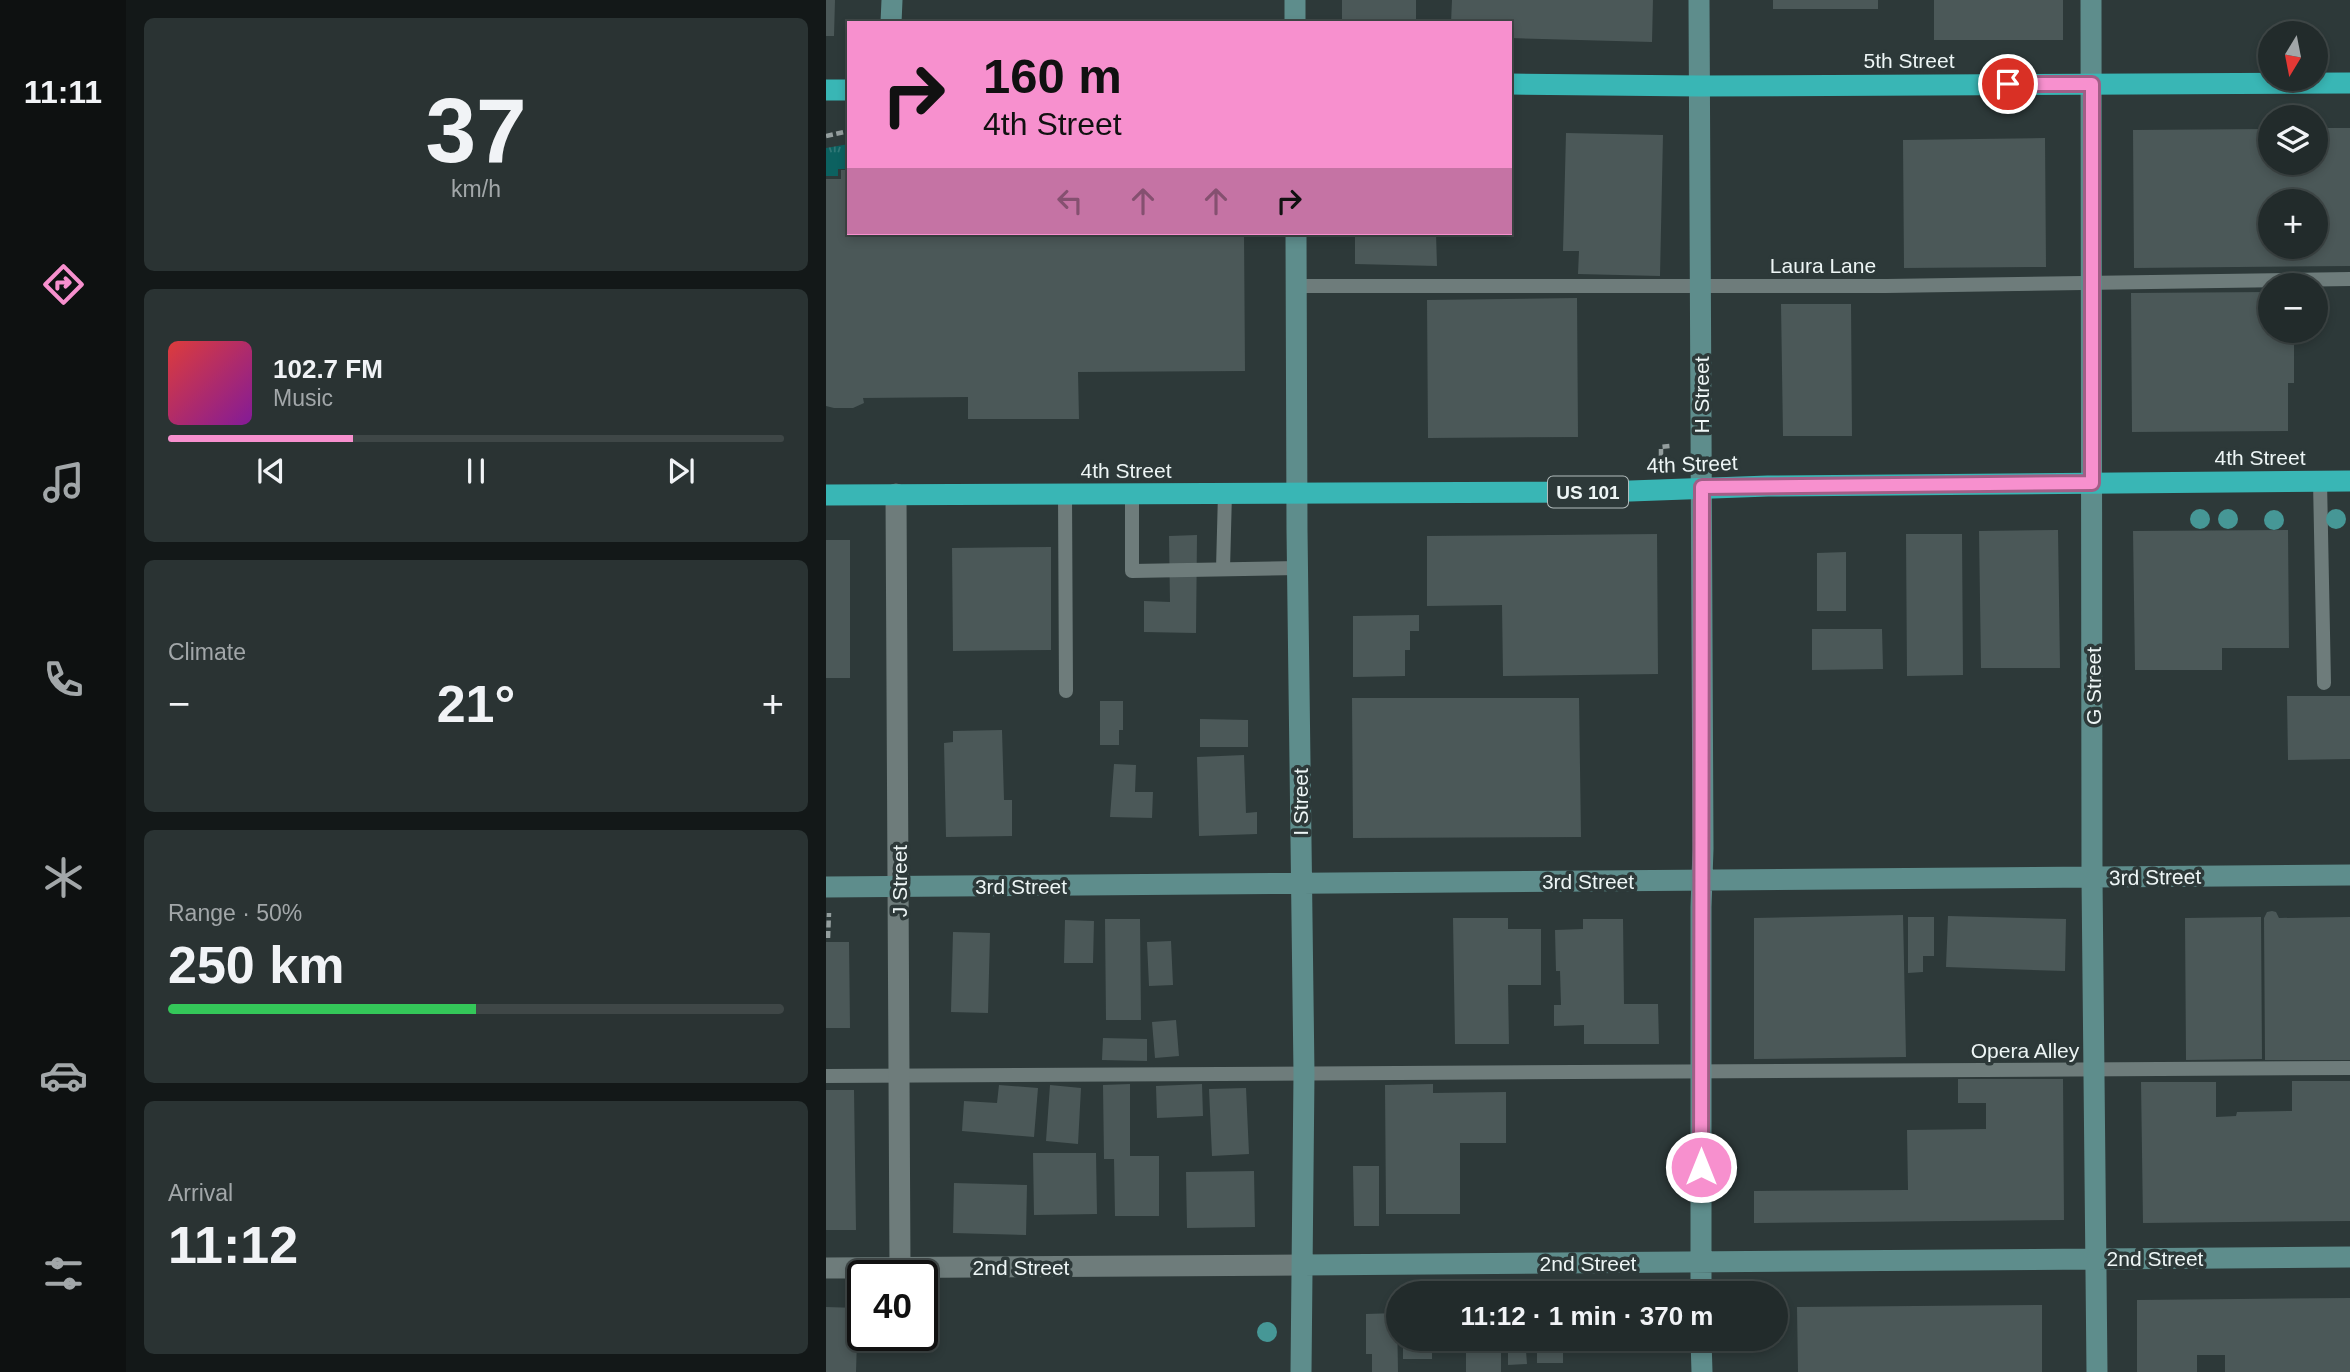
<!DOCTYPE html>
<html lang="en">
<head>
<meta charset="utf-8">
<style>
	body { margin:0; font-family:Helvetica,sans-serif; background:#2a3333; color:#f1f3f6; height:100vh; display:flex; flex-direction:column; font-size:26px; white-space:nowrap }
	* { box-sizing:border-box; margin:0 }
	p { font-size:23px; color:#a2a7a9 }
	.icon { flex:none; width:38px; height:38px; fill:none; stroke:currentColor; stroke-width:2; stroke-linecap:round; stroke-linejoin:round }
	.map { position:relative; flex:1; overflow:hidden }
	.panel { display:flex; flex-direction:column; gap:18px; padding:18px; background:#131818; width:700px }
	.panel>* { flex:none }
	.top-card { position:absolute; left:21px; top:21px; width:665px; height:214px; border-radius:0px; box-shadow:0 4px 10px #0003,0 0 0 2px #3f4747; background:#f790ce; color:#111; overflow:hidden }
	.needle { width:46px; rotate:190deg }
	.controls { position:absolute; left:1432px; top:21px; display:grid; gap:14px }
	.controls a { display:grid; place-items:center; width:70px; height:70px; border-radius:50%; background:#222b2b; box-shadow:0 4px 10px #0003,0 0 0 2px #3f4747; font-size:35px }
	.speed { position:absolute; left:21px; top:1260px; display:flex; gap:14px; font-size:35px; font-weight:700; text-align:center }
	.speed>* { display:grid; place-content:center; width:91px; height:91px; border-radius:50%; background:#222b2b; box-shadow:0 4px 10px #0003,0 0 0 2px #3f4747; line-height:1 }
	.speed .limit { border:4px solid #111; border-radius:10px; background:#fff; color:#111 }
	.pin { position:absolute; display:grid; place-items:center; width:60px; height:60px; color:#fff; margin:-30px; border:4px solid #fff; border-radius:50%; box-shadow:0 2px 7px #0007 }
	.me { position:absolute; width:77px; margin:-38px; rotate:0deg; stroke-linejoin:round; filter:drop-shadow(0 0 5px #0008) }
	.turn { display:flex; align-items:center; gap:24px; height:147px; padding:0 21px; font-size:32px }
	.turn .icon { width:91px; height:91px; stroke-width:2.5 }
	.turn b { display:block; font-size:49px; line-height:60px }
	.lanes { display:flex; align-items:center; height:66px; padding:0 21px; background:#0003; justify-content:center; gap:35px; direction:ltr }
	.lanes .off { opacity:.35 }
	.big { font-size:52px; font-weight:700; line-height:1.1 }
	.panel .widget { flex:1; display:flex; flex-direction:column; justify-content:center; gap:10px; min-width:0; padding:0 24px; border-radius:10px; background:#2a3333 }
	.panel .dial { align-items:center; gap:0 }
	.dial b { font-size:91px; line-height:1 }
	.song { display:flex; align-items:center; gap:21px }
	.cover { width:84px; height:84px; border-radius:10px; background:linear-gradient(135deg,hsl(0 70% 55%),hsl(290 70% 35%)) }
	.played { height:7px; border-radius:4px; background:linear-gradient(90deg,#f790ce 30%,#3f4747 30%) }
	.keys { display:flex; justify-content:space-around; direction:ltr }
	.heat { display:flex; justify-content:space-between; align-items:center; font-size:38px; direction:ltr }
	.charge { height:10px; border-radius:5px; background:linear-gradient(90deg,#34c759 50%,#3f4747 0) }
	.trip { position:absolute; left:560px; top:1281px; width:402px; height:70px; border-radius:35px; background:#222b2b; box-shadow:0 4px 10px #0003,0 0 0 2px #3f4747; font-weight:700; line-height:70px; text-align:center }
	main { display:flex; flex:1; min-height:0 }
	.menu { display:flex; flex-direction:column; width:126px; justify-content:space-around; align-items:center; background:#0e1111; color:#a2a7a9 }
	.menu .icon { width:49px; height:49px }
	.menu .active { color:#f790ce }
	.menu b { font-size:32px; color:#f1f3f6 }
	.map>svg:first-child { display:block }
	.grass { fill:url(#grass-tufts) }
	.building { fill:#4b5858; fill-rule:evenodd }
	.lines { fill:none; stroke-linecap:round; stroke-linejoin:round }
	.path { stroke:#949e9e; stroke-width:4.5; stroke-dasharray:7 3.5; stroke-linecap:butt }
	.lane { stroke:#6e7c7b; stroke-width:14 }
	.street { stroke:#6e7c7b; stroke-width:21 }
	.secondary { stroke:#5e8d8c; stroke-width:21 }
	.highway { stroke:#39b6b5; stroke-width:21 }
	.tree { fill:#469796 }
	.route-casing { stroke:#a15e86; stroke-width:18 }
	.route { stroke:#f790ce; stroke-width:12 }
	.labels { text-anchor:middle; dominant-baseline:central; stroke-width:7; stroke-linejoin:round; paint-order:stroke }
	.shield { fill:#2d3939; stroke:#b3bdbd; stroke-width:2 }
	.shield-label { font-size:19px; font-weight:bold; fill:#edf5f5 }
	.street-label { font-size:21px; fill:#edf5f5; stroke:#2d3939 }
</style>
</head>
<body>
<main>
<nav class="menu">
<b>11:11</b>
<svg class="icon active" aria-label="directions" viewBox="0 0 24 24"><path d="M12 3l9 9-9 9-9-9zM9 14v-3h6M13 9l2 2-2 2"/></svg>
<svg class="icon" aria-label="music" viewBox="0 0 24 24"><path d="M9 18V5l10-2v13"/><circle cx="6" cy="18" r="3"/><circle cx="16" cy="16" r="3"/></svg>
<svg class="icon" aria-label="phone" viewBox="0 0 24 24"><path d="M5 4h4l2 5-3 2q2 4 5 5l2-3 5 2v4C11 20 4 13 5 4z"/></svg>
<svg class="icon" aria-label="climate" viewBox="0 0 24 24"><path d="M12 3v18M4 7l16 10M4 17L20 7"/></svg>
<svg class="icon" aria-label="car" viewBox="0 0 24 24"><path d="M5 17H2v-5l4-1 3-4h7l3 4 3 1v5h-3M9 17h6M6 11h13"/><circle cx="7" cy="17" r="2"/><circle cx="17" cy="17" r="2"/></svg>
<svg class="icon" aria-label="filters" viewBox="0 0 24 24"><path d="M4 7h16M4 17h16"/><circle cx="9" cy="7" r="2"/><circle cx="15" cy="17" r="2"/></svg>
</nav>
<section class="panel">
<div class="widget dial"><b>37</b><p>km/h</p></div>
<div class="widget">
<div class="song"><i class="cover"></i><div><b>102.7 FM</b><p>Music</p></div></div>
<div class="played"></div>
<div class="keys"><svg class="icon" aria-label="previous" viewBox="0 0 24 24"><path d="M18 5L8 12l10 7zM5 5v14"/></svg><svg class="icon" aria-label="pause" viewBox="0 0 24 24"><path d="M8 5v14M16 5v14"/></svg><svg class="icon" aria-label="next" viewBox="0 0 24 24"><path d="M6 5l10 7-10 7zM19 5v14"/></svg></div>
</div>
<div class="widget"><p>Climate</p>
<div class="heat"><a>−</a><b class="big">21°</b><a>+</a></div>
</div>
<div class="widget"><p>Range · 50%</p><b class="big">250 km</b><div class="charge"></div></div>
<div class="widget"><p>Arrival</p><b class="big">11:12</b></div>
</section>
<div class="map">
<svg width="1524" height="1372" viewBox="0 0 1524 1372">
	<defs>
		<pattern id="grass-tufts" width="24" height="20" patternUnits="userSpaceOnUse" patternTransform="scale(1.75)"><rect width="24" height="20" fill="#0c6160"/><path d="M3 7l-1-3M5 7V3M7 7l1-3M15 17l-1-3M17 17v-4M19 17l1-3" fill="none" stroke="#307877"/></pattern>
	</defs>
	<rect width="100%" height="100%" fill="#2d3939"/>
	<path class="grass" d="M 23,144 L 23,169 L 12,169 L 12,176 L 0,176 L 0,148 Z"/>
	<path class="building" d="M 0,0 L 9,0 L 8,36 L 0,36 Z
		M 516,0 L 590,0 L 590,23 L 516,23 Z
		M 626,0 L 827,0 L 826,42 L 684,38 L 684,23 L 625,23 Z
		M 947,0 L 1052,0 L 1052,9 L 947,9 Z
		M 1108,0 L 1237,0 L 1237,40 L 1108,40 Z
		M 1489,128 L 1524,128 L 1524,266 L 1308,268 L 1307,130 L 1444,129 L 1444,163 L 1489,163 ZM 1444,201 L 1489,201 L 1489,247 L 1444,247 Z
		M 740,133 L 837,135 L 834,276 L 752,274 L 753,251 L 737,251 Z
		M 1219,138 L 1220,267 L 1078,268 L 1077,140 Z
		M 15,170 L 23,170 L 23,233 L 418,233 L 419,371 L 252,372 L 253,419 L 142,419 L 142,397 L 37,398 L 38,403 L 27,408 L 8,408 L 0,406 L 0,179 L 15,179 Z
		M 529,233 L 610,233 L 611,266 L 529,264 Z
		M 1444,292 L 1444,331 L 1468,331 L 1468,383 L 1462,383 L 1462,431 L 1306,432 L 1305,293 Z
		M 751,298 L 752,437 L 602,438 L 601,300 Z
		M 955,304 L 1025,304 L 1026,436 L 957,436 Z
		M 1232,530 L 1234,668 L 1155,668 L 1153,531 Z
		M 1462,530 L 1463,648 L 1396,648 L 1396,670 L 1309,670 L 1307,531 Z
		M 831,534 L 832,674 L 677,676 L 676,605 L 601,606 L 601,536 Z
		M 1080,534 L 1136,534 L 1137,675 L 1081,676 Z
		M 371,535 L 370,633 L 318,632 L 318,601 L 344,602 L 343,536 Z
		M 0,540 L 24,540 L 24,678 L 0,678 Z
		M 225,547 L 225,650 L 127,651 L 126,548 Z
		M 1020,552 L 1020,611 L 991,611 L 991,553 Z
		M 593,615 L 593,631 L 584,631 L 584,650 L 579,650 L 579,676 L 527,677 L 527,616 Z
		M 986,629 L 1056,629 L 1057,669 L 986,670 Z
		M 1461,696 L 1524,696 L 1524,759 L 1462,760 Z
		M 526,698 L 753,698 L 755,837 L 527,838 Z
		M 274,701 L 297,701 L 297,730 L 293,730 L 293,745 L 274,745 Z
		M 374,719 L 422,720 L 422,747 L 374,747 Z
		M 176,730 L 178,800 L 186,800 L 186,836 L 120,837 L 118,743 L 127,742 L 127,731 Z
		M 418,755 L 420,813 L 431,812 L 431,834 L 373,836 L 371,757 Z
		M 288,764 L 310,765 L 309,792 L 327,792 L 326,818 L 284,817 Z
		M 1446,911 L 1450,912 L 1453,918 L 1524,917 L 1524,1060 L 1439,1060 L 1438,918 L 1441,912 Z
		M 1077,915 L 1080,1057 L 928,1059 L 928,918 Z
		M 1122,916 L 1240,919 L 1239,971 L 1120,967 Z
		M 1082,917 L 1108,917 L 1108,956 L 1097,956 L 1097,972 L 1082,973 Z
		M 1435,917 L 1436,1059 L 1360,1060 L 1359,918 Z
		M 627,918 L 682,918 L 682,929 L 715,929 L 715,985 L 682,985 L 683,1044 L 629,1044 Z
		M 279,919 L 314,919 L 315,1020 L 280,1020 Z
		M 757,919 L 797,919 L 798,1004 L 832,1004 L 833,1044 L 758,1044 L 758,1025 L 728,1026 L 728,1005 L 735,1005 L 734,971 L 730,971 L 729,930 L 757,929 Z
		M 239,920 L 268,921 L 267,963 L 238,963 Z
		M 127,932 L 164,933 L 162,1013 L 125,1012 Z
		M 345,941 L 347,985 L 323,986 L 321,942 Z
		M 0,942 L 23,942 L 24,1028 L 0,1028 Z
		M 350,1020 L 353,1056 L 329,1058 L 326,1022 Z
		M 277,1038 L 321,1039 L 321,1061 L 276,1060 Z
		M 1132,1079 L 1237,1079 L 1238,1220 L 928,1223 L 928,1191 L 1082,1190 L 1081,1130 L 1160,1129 L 1160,1103 L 1132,1103 Z
		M 1466,1081 L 1524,1081 L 1524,1221 L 1317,1223 L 1315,1082 L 1390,1082 L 1390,1117 L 1410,1116 L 1411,1112 L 1466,1111 Z
		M 304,1084 L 304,1156 L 333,1156 L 333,1216 L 289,1216 L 288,1159 L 278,1159 L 277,1085 Z
		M 376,1084 L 377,1116 L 331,1118 L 330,1086 Z
		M 607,1084 L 607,1093 L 680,1092 L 680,1143 L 634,1143 L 634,1214 L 560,1214 L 559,1085 Z
		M 173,1085 L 212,1088 L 208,1137 L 136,1131 L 138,1101 L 171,1103 Z
		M 224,1085 L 255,1088 L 252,1144 L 220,1141 Z
		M 420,1088 L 423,1154 L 386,1156 L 383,1089 Z
		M 0,1090 L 28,1090 L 30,1230 L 0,1230 Z
		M 207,1153 L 270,1153 L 271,1214 L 208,1215 Z
		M 527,1166 L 553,1166 L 553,1226 L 528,1226 Z
		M 428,1171 L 429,1227 L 361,1228 L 360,1172 Z
		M 128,1183 L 201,1185 L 200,1235 L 127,1233 Z
		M 1524,1298 L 1524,1372 L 1399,1372 L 1399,1355 L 1371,1355 L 1371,1372 L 1311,1372 L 1311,1300 Z
		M 1216,1305 L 1216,1372 L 972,1372 L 971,1307 Z
		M 0,1307 L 32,1308 L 30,1372 L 0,1372 Z
		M 571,1313 L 572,1372 L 546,1372 L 546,1354 L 540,1354 L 540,1314 Z
		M 577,1339 L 606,1339 L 606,1359 L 577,1359 Z
		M 640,1339 L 675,1339 L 675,1372 L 640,1372 Z
		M 682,1339 L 737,1339 L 737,1363 L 711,1363 L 711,1351 L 700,1351 L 701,1364 L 682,1365 Z"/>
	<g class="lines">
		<path class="path" d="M 0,136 L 23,131
			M 835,456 L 835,447 L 844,446
			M 2,938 L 3,913"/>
		<path class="lane" d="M 470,286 L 1060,286 L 1524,279
			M 1494,481 L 1498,683
			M 239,494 L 240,691
			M 306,494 L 306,571 L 472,568
			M 397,569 L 399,493
			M 0,1076 L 1524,1068"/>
		<path class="street" d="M 70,494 L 74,1268
			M 0,1268 L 476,1265"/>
		<path class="secondary" d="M 469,0 L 469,23
			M 873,0 L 877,849 L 875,907 L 875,1293
			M 1265,0 L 1266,878 L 1271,1372
			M 65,23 L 66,0
			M 470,233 L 471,530 L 478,1074 L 475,1372
			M 0,887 L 1524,875
			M 476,1265 L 1524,1257
			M 875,1339 L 876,1372"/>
		<path class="highway" d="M 684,84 L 874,86 L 1524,83
			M 0,90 L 23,90
			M 0,495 L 777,492 L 942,486 L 1524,481"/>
	</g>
	<g class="tree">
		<circle cx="1374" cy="519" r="10"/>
		<circle cx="1402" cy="519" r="10"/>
		<circle cx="1510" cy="519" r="10"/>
		<circle cx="1448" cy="520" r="10"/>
		<circle cx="441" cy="1332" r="10"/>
	</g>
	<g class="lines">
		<defs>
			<path id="route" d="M 875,1167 L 876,487 L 1266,483 L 1266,84 L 1182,84"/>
		</defs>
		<use href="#route" class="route-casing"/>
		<use href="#route" class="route"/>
	</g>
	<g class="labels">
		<rect class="shield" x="722" y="476.5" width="80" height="31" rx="5"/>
		<g class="shield-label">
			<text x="762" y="492">US 101</text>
		</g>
		<g class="street-label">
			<text x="1083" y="60">5th Street</text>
			<text x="997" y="265">Laura Lane</text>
			<text transform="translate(875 395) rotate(-90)">H Street</text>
			<text x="1434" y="457">4th Street</text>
			<text transform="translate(866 464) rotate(-2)">4th Street</text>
			<text x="300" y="470">4th Street</text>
			<text transform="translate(1267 686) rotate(-90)">G Street</text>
			<text transform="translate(474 802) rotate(-90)">I Street</text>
			<text transform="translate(1329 877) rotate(-1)">3rd Street</text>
			<text transform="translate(73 881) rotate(-90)">J Street</text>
			<text x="762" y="881">3rd Street</text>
			<text x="195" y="886">3rd Street</text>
			<text x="1199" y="1050">Opera Alley</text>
			<text x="1329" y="1258">2nd Street</text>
			<text x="762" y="1263">2nd Street</text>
			<text x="195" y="1267">2nd Street</text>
		</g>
	</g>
</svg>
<div class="controls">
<a><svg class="needle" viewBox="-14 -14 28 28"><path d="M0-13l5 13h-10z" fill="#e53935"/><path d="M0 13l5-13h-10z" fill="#a2a7a9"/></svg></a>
<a><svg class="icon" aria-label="layers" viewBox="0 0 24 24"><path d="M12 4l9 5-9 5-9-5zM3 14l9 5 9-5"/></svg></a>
<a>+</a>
<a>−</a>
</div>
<div class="speed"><div class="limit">40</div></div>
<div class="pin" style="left:1182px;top:84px;background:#d93025"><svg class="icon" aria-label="arrive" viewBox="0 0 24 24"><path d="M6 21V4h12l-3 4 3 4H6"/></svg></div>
<svg class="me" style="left:875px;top:1167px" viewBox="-20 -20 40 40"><circle r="17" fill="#f790ce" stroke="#fff" stroke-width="3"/><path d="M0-11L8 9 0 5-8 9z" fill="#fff"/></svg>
<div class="trip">11:12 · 1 min · 370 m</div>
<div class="top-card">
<div class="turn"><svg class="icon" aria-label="right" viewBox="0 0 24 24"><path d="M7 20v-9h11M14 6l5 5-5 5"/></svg><div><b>160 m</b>4th Street</div></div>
<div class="lanes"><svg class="icon off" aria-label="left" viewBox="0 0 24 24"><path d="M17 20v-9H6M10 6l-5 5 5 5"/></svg><svg class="icon off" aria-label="ahead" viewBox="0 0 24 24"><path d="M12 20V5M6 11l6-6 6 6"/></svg><svg class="icon off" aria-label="ahead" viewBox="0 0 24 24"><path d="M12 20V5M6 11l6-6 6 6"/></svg><svg class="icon" aria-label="right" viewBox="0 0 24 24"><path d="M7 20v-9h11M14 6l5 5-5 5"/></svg></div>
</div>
</div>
</main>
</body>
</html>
